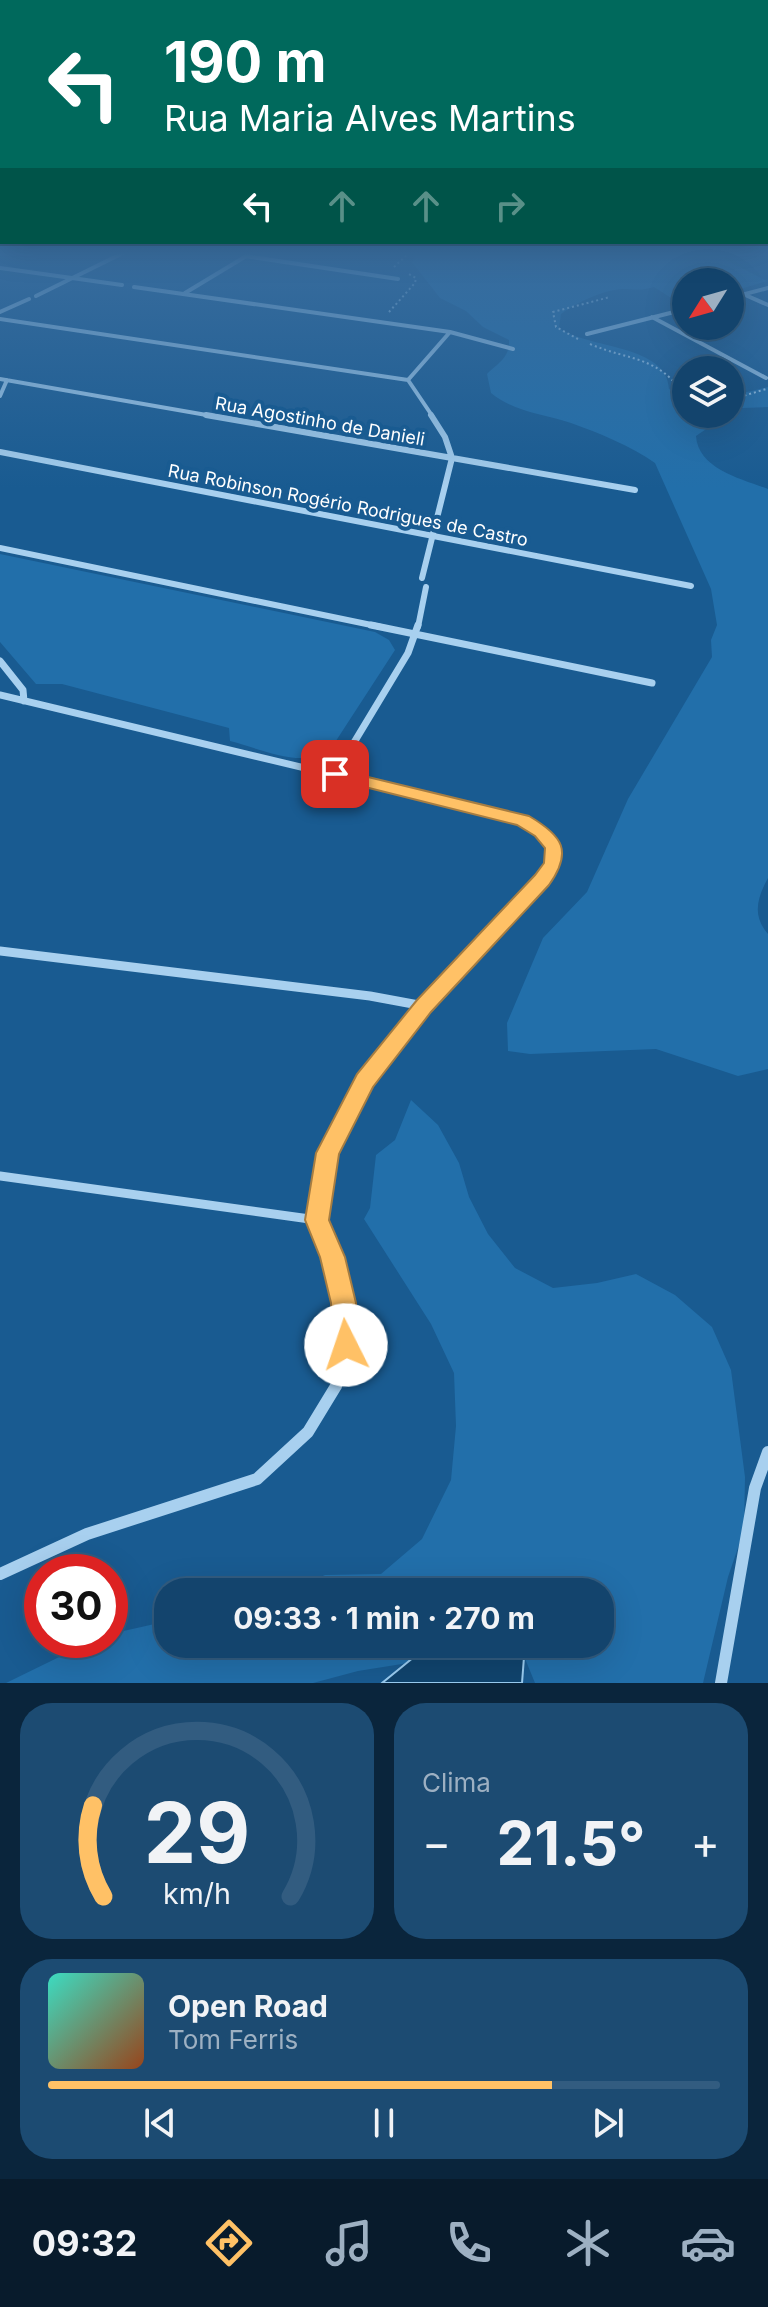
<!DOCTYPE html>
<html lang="pt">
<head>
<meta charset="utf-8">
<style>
	body { margin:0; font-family:Inter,sans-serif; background:#1c4b72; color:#f1f3f6; height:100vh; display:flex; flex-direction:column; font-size:30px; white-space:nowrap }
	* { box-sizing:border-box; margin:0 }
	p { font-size:26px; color:#9db0c2 }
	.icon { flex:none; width:44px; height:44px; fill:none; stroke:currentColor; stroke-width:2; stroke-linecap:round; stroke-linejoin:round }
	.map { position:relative; height:1683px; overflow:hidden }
	.details { display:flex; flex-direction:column; gap:20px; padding:20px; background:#0a253c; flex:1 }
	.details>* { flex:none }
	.banner { position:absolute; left:0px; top:0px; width:768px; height:244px; box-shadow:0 8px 32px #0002,0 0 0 2px #325c80; background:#00695c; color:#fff; overflow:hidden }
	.needle { width:52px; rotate:233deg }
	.tools { position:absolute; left:672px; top:268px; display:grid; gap:16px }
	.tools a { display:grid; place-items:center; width:72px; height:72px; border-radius:50%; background:#13446d; box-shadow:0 8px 32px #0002,0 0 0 2px #325c80; font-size:40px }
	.speed { position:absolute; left:24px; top:1554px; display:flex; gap:16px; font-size:40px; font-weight:700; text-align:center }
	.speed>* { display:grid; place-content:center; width:104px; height:104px; border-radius:50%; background:#13446d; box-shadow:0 8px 32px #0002,0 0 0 2px #325c80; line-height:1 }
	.speed .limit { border:12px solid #d22; background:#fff; color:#111 }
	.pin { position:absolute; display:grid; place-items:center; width:68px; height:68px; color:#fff; margin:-34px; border-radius:16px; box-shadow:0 4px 12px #0006 }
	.me { position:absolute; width:88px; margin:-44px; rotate:356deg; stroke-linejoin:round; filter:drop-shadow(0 0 6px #0008) }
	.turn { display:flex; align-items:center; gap:28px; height:168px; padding:0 32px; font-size:36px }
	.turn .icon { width:104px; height:104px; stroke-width:2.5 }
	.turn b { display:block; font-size:56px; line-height:68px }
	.lanes { display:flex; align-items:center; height:76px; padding:0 32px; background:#0003; justify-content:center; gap:40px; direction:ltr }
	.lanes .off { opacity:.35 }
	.big { font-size:60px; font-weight:700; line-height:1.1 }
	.details .tile { flex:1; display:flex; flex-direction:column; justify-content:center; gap:12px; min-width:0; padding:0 28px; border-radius:32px; background:#1c4b72 }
	.details .dial { align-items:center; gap:0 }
	.dial svg { height:208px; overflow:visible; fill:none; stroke:#325c80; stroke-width:7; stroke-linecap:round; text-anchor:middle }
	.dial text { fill:#f1f3f6; stroke:none }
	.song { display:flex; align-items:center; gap:24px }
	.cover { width:96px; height:96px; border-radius:12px; background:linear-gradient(135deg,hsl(170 70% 55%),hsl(20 70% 35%)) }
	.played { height:8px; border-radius:4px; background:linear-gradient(90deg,#ffc166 75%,#325c80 75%) }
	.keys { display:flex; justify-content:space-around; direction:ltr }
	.heat { display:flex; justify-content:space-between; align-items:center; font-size:44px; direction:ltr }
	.details .tiles { flex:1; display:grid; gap:20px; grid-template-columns:1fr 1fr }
	.tile:last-child { grid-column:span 2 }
	.trip { position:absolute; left:154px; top:1578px; width:460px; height:80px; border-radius:32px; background:#13446d; box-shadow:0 8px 32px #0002,0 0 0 2px #325c80; font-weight:700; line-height:80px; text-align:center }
	.tab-bar { display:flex; height:128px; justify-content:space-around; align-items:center; background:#081b2c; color:#9db0c2 }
	.tab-bar .icon { width:56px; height:56px }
	.tab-bar .on { color:#ffc166 }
	.tab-bar b { font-size:36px; color:#f1f3f6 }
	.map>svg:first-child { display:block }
	.green { fill:#226faa }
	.water { fill:#10446e; stroke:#9bcdf1; stroke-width:2 }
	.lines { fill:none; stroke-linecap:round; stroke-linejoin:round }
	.path { stroke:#a8d0ef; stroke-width:2; stroke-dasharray:2 3; stroke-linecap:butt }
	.minor-far4 { stroke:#a8d0ef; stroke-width:4 }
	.minor-far3 { stroke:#a8d0ef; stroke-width:6 }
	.minor-far2 { stroke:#a8d0ef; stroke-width:7 }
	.minor-far1 { stroke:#a8d0ef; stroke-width:9 }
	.minor { stroke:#a8d0ef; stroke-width:12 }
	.route { fill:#ffc166; stroke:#a67d42; stroke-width:2 }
	.labels { text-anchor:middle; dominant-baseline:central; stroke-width:8; stroke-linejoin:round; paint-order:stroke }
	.far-street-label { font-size:18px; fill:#fff; stroke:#195b91 }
</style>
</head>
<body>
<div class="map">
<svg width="768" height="1683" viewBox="0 0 768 1683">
	<rect width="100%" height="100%" fill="#195b91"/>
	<path class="green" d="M 417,252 L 725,252 L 726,260 L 767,281 L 730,292 L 730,282 L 686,282 L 686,304 L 682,305 L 654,287 C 641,291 634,289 622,289 C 603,290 576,303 561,314 L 559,328 C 588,349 667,344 669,389 L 686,398 L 686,414 L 728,414 L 696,436 C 698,469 742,479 768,489 L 768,878 C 757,898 752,916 768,934 L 768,1069 L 738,1076 L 656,1049 L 530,1054 L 508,1051 L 507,1023 L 543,938 L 587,892 L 628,799 L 712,657 L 711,640 L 717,625 L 711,589 L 655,463 C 631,446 599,433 571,423 C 543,414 514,412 491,393 L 487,374 C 498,363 510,358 509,340 L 483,327 L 466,311 L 440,298 L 412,262 Z
		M 768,387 L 768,407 L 742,408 L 730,413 L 730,396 Z
		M 0,554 L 375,632 L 389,640 L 395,650 L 332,747 C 307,772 259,748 230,741 L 229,728 L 62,684 L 36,684 L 0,642 Z
		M 411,1100 L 438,1125 L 459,1163 L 469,1197 L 488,1234 L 515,1268 L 553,1288 L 597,1283 L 636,1274 L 675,1295 L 712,1327 L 731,1370 L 745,1477 L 744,1530 L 728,1577 L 703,1683 L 535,1683 L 519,1644 L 600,1644 L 600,1592 L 288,1592 L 325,1575 L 381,1574 L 422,1539 L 451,1480 L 456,1426 L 454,1373 L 431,1324 L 364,1219 L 370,1208 L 376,1155 L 395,1140 Z
		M 168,1621 L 168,1644 L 465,1644 L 427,1660 L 358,1671 L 313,1683 L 6,1683 L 94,1640 L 110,1640 L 110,1634 Z"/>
	<path class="water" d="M 430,1644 L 525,1644 L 522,1683 L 382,1683 Z"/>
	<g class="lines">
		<path class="path" d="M 394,267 L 410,252
			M 389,312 L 415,283 L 416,278 L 409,274
			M 578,339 L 556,327 L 553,312 L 610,297
			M 590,344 C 633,362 656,355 686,396
			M 730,400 L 766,389"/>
		<path class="minor-far4" d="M 245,256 L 398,279
			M 0,268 L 122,285
			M 134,287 L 450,332 L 513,349
			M 185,293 L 248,255
			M 743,294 L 768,305
			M 36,296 L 125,252
			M 730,298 L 768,288
			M 0,312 L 29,299
			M 652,317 L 766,378
			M 0,319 L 408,380
			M 587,334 L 686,309
			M 0,379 L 218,417
			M 0,396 L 7,380
			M 433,417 L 408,380 L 450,332"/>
		<path class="minor-far3" d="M 206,415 L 635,490
			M 0,452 L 691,586
			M 0,548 L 381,627
			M 422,578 L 452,458 L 445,437 L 431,415
			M 418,627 L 426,587"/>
		<path class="minor-far2" d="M 371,625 L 652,683
			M 0,661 L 23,690 L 24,701
			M 0,695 L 522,820 L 541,831 L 554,847 L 553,864 L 527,896
			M 335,774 L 408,653 L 418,625"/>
		<path class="minor-far1" d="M 0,951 L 370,996 L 424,1006
			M 0,1176 L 317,1220
			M 326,1241 L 317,1220 L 327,1153 L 365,1080 L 424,1006 L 529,894"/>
		<path class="minor" d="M 0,1574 L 87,1534 L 257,1479 L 308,1432 L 336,1386 L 346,1345 L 344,1303 L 325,1239
			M 721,1683 L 755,1488 L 768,1452"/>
	</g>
	<linearGradient id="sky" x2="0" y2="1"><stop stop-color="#0e3250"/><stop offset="0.52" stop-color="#386c9d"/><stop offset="1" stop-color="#386c9d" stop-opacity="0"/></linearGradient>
	<rect width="768" height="488" fill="url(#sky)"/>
	<path class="route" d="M 335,769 L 529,816 C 563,836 573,851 549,885 L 431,1012 L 373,1087 L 339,1154 L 329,1220 L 345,1257 L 356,1303 L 359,1345 L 356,1355 L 346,1358 L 337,1355 L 333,1345 L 331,1303 L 320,1257 L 305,1220 L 316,1153 L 357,1074 L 417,1000 L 535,875 L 544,863 L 545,848 L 535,836 L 517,825 L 329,778 L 326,774 Z"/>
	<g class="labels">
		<g class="far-street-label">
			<text transform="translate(320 421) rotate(10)">Rua Agostinho de Danieli</text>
			<text transform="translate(348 505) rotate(11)">Rua Robinson Rogério Rodrigues de Castro</text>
		</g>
	</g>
</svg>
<div class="tools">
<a><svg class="needle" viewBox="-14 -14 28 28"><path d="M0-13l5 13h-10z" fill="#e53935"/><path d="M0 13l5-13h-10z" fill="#9db0c2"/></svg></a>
<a><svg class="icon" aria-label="layers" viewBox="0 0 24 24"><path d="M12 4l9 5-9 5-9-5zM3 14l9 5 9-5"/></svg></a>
</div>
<div class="speed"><div class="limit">30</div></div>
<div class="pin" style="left:335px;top:774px;background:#d93025"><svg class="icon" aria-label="arrive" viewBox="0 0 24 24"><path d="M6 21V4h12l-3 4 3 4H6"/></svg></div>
<svg class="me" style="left:346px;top:1345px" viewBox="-20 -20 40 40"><circle r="19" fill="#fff"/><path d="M0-13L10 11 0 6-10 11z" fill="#ffc166"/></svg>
<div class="trip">09:33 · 1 min · 270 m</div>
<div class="banner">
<div class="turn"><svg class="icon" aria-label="left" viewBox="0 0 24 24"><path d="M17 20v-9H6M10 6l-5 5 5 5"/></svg><div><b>190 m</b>Rua Maria Alves Martins</div></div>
<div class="lanes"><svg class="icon" aria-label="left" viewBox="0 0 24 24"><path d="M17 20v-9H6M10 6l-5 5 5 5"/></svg><svg class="icon off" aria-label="ahead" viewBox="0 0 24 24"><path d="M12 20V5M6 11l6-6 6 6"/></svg><svg class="icon off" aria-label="ahead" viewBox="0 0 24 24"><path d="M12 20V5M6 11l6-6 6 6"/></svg><svg class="icon off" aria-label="right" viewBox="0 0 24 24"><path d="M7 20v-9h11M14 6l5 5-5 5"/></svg></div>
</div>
</div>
<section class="details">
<div class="tiles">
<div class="tile dial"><svg viewBox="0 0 100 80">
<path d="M14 69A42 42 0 1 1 86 69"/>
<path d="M14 69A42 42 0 0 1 10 34" stroke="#ffc166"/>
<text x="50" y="56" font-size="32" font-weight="700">29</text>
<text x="50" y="72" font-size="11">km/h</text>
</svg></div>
<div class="tile"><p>Clima</p>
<div class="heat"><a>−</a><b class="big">21.5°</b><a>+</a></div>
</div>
<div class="tile">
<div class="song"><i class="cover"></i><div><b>Open Road</b><p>Tom Ferris</p></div></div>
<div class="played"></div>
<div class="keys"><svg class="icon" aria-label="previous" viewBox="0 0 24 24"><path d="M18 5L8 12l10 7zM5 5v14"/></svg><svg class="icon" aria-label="pause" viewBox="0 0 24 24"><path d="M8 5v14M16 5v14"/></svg><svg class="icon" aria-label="next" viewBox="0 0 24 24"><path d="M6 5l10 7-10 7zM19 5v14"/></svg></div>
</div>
</div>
</section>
<nav class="tab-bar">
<b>09:32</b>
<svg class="icon on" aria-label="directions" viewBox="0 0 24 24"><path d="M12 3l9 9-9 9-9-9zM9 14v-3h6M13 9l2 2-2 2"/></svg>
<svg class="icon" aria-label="music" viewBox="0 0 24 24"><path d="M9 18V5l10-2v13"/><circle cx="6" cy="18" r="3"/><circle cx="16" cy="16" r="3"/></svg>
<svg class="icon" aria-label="phone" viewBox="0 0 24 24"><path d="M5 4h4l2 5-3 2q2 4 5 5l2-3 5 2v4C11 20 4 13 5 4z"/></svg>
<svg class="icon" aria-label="climate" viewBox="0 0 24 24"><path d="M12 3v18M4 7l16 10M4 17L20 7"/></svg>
<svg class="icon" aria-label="car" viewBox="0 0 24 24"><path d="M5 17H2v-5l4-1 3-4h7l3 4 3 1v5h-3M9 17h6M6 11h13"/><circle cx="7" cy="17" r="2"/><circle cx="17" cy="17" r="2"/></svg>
</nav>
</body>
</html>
